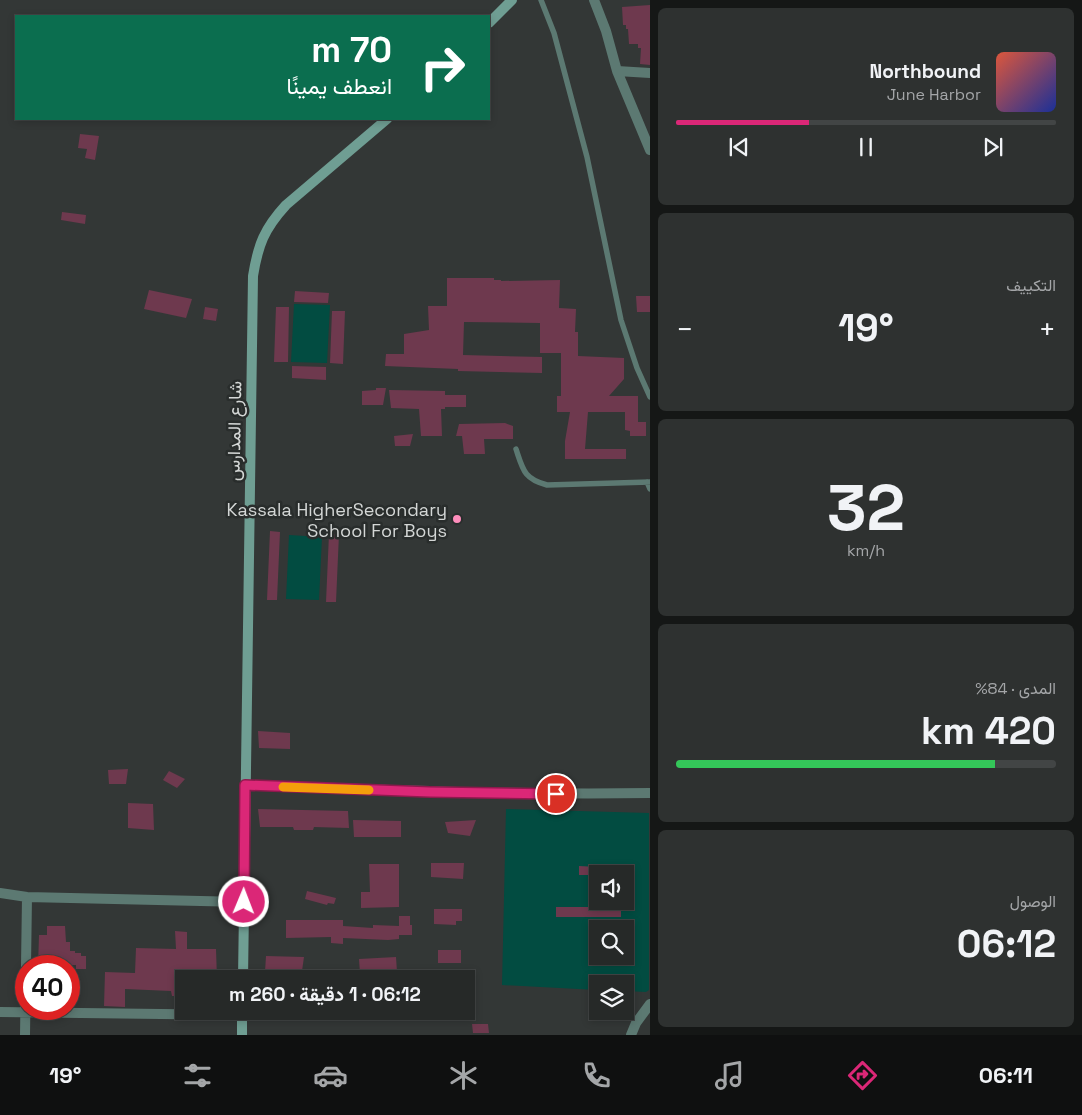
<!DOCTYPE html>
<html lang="ar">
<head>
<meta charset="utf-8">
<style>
	body { margin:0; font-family:"Space Grotesk",Vazirmatn,sans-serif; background:#2e3130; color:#f1f3f6; direction:rtl; height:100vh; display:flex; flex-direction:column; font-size:19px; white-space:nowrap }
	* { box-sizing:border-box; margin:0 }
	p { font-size:16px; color:#a4a6a8 }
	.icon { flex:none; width:28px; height:28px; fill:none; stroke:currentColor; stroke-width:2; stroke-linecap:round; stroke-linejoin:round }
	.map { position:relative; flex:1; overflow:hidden; direction:ltr }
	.sheet { display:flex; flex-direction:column; gap:8px; padding:8px; background:#151716; width:432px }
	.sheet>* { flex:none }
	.guide { position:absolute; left:15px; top:15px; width:475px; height:105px; border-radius:0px; box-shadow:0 2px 8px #0003,0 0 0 1px #424545; direction:rtl; background:#0b6e4f; color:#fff; overflow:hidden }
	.controls { position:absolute; left:589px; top:865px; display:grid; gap:10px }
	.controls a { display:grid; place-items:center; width:45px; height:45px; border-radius:0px; background:#262928; box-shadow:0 2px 8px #0003,0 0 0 1px #424545; font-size:25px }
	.speed { position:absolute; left:15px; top:955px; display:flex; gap:10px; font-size:25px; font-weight:700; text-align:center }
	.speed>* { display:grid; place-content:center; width:65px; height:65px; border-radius:50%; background:#262928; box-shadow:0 2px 8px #0003,0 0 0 1px #424545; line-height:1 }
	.speed .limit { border:8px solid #d22; background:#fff; color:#111 }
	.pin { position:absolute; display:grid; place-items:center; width:42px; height:42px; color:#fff; margin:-21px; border:2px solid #fff; border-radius:50%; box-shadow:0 1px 5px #0007 }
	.me { position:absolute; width:55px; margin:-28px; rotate:1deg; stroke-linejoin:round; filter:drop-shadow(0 0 4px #0008) }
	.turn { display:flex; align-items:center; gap:18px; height:105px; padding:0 15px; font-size:22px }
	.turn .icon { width:65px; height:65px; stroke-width:2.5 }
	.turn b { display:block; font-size:35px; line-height:42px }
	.big { font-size:38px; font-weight:700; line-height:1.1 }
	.sheet .card { flex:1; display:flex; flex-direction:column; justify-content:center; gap:8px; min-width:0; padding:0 18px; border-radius:8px; background:#2e3130 }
	.sheet .dial { align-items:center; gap:0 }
	.dial b { font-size:65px; line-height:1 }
	.song { display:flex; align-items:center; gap:15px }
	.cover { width:60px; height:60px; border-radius:8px; background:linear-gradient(135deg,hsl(10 70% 55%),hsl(230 70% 35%)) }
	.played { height:5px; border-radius:2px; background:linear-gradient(90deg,#db2777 35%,#424545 35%) }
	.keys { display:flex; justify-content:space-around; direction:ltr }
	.heat { display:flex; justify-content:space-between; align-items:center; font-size:28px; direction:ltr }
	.charge { height:8px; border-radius:4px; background:linear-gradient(90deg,#34c759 84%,#424545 0) }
	.trip { position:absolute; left:175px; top:970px; width:300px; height:50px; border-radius:0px; background:#262928; box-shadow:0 2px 8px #0003,0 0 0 1px #424545; font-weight:700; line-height:50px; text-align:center; direction:rtl }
	.menu { display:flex; height:80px; justify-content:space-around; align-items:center; background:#0f1010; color:#a4a6a8 }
	.menu .icon { width:35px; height:35px }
	.menu .current { color:#db2777 }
	.menu b { font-size:22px; color:#f1f3f6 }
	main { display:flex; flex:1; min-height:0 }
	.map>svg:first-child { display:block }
	.green { fill:#024c41; fill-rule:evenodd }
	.building { fill:#6e394e }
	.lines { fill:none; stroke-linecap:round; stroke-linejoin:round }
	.lane { stroke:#5c7972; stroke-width:5.5 }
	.street { stroke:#5c7972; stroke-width:10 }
	.secondary { stroke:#6f9e93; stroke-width:10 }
	.route-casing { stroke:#8e194d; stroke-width:12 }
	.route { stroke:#db2777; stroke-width:9 }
	.slow { stroke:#f59e0b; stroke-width:9 }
	.poi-dot { fill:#fe8ebc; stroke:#292d2c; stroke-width:2 }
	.labels { text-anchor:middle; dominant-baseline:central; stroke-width:5; stroke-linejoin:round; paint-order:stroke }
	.street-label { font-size:18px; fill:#d4d7d6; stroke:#292d2c }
	.poi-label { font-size:18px; fill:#d4d7d6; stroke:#292d2c; text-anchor:end }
</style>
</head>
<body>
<main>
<section class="sheet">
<div class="card">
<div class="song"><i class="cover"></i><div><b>Northbound</b><p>June Harbor</p></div></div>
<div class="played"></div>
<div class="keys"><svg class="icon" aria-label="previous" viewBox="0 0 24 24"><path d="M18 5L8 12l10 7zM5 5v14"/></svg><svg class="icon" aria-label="pause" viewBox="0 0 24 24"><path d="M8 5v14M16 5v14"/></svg><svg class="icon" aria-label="next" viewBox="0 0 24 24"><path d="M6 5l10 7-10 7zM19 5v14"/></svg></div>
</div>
<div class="card"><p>التكييف</p>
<div class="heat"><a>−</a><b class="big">19°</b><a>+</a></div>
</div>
<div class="card dial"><b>32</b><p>km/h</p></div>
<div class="card"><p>المدى · 84%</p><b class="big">420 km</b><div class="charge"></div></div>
<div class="card"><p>الوصول</p><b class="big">06:12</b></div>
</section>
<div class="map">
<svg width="650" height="1035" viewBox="0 0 650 1035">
	<rect width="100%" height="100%" fill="#333736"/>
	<path class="green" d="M 294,304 L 330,305 L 327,363 L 291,362 Z
		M 289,535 L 322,537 L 319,600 L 286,599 Z
		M 506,809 L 649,813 L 649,990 L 646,992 L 625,991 L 625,984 L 598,984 L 597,990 L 502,985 ZM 598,874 L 625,874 L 625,901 L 598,901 ZM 598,929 L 625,929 L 625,956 L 598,956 Z"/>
	<path class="building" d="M 650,5 L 650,65 L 640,64 L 641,48 L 638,48 L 638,44 L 629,44 L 628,29 L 626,29 L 626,25 L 623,25 L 622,7 Z
		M 80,134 L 99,136 L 95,160 L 85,158 L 87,149 L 78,148 Z
		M 62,212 L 86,215 L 85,224 L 61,220 Z
		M 447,278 L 494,278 L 494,280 L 501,280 L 501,281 L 560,280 L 559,308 L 576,309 L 575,332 L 578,332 L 578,356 L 624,358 L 624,379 L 609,396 L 638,396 L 638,422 L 646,422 L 646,436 L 630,436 L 630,431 L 625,430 L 625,412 L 588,412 L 585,449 L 626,449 L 626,459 L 565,459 L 565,441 L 570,412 L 557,412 L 557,396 L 561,396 L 561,353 L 540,353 L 540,323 L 464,322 L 463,355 L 542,357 L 542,373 L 458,371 L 458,369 L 385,366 L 386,354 L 404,354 L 404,334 L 429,330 L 428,306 L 447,306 Z
		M 149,290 L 192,299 L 186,318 L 144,309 Z
		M 295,291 L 329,293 L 328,303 L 294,302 Z
		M 636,296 L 650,296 L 650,312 L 637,312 Z
		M 205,307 L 218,309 L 216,321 L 203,319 Z
		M 276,307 L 289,307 L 288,362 L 274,362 Z
		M 332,311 L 345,311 L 343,364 L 330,363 Z
		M 292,366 L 326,367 L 326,380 L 292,378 Z
		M 376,388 L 386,388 L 383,405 L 362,405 L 362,391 L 376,390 Z
		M 389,390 L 445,391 L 445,395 L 466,395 L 466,407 L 445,407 L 445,409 L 441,409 L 442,436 L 421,436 L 419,409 L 391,408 Z
		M 505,423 L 513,426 L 513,439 L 484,439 L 485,454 L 464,454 L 462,436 L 456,436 L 459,424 Z
		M 413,434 L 410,446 L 395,446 L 394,436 Z
		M 270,531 L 280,532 L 277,600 L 267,600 Z
		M 329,534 L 339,534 L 336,602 L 326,602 Z
		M 258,731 L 290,733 L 290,749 L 259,748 Z
		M 128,769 L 126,784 L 109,784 L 108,770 Z
		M 169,771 L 185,779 L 177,788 L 163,780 Z
		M 128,803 L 153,804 L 154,830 L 128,828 Z
		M 258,809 L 348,811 L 349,828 L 314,827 L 313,830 L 294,830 L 293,827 L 260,827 Z
		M 353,820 L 401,821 L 401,837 L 354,837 Z
		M 476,820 L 470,836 L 448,833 L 445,822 Z
		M 431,863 L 464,863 L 463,879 L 431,877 Z
		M 369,864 L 399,864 L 399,907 L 361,908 L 361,892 L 370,892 Z
		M 579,866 L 598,867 L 598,875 L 579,875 Z
		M 307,891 L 336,898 L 334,904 L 328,903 L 327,905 L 305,899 Z
		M 556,907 L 621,907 L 621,917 L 556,917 Z
		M 434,909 L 462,909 L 462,921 L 456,921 L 456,925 L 434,924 Z
		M 399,916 L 410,916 L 410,925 L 412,925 L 412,935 L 399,935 L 399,939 L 388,940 L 343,938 L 343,944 L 331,943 L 331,937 L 286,938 L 286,920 L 343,920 L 343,926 L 373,928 L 373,925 L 399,926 Z
		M 47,926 L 65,926 L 66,942 L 70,942 L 70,951 L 75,951 L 75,953 L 81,953 L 81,956 L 86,956 L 86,969 L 76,969 L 76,965 L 38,966 L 39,935 L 47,935 Z
		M 175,931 L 187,932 L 187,949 L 216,949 L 217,979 L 184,979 L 184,1006 L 174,1005 L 174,996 L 172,996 L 171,991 L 125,989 L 125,1007 L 104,1006 L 105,972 L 135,973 L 136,948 L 176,949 Z
		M 438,950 L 461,950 L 461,963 L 438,963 Z
		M 266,956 L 304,957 L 302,971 L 301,973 L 265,972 Z
		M 396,957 L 397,972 L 360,974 L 359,959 Z
		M 472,1024 L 488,1024 L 489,1033 L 473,1033 Z"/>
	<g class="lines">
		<path class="lane" d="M 541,0 L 554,33 L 587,157 L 621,320 L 637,368 L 650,397
			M 516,449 C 523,470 524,479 547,485 L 650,482
			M 647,482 L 650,489"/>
		<path class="street" d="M 594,0 L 606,31 L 617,71 L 650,150
			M 617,71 L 650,73
			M 245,785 C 380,790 515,795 650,793
			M 0,893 L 27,897 L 244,902
			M 0,1012 L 242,1015
			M 25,1035 L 27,897
			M 631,1035 L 636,1023 L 650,1004"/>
		<path class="secondary" d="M 489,23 L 512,0
			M 243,979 L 253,276 C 258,245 264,229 286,205 L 387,119
			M 242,1035 L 242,1011"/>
	</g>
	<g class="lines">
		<defs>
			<path id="route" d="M 244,902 L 245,785 L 430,792 L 556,794"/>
		</defs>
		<use href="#route" class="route-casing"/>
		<use href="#route" class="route"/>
		<path class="slow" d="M 283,787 L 369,790"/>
	</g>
	<circle class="poi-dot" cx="457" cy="519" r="5"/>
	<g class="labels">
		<g class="street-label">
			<text transform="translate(234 431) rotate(-89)">شارع المدارس</text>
		</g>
		<g class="poi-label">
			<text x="447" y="509">Kassala HigherSecondary<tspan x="447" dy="21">School For Boys</tspan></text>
		</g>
	</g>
</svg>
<div class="controls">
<a><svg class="icon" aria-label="sound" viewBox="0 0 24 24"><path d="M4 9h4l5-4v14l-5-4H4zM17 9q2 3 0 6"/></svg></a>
<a><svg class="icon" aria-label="search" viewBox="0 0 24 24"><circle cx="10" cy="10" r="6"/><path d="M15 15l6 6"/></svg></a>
<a><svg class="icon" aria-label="layers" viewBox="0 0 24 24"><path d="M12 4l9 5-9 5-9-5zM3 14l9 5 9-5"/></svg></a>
</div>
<div class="speed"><div class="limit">40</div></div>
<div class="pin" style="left:556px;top:794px;background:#d93025"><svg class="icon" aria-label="arrive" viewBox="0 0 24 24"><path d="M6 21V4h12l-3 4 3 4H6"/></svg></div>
<svg class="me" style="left:244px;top:902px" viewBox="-20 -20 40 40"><circle r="17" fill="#db2777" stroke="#fff" stroke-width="3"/><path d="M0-11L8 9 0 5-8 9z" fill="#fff"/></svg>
<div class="trip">06:12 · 1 دقيقة · 260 m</div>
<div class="guide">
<div class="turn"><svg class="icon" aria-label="right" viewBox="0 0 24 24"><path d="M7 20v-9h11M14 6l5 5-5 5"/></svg><div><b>70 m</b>انعطف يمينًا</div></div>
</div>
</div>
</main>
<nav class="menu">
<b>06:11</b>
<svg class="icon current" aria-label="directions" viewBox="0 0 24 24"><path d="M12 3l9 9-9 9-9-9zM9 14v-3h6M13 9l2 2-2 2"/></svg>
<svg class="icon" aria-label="music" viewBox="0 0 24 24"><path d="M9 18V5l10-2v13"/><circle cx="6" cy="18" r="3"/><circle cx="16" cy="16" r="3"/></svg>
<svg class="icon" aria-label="phone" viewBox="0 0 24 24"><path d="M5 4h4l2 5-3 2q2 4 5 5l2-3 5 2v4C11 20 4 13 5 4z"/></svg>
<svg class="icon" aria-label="climate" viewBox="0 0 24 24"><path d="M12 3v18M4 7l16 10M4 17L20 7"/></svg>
<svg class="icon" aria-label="car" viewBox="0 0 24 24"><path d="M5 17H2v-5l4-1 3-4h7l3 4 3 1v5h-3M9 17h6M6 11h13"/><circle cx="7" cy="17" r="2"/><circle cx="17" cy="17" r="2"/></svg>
<svg class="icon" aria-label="filters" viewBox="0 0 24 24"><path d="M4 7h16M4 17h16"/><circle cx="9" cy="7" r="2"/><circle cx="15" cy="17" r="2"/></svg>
<b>19°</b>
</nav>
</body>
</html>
